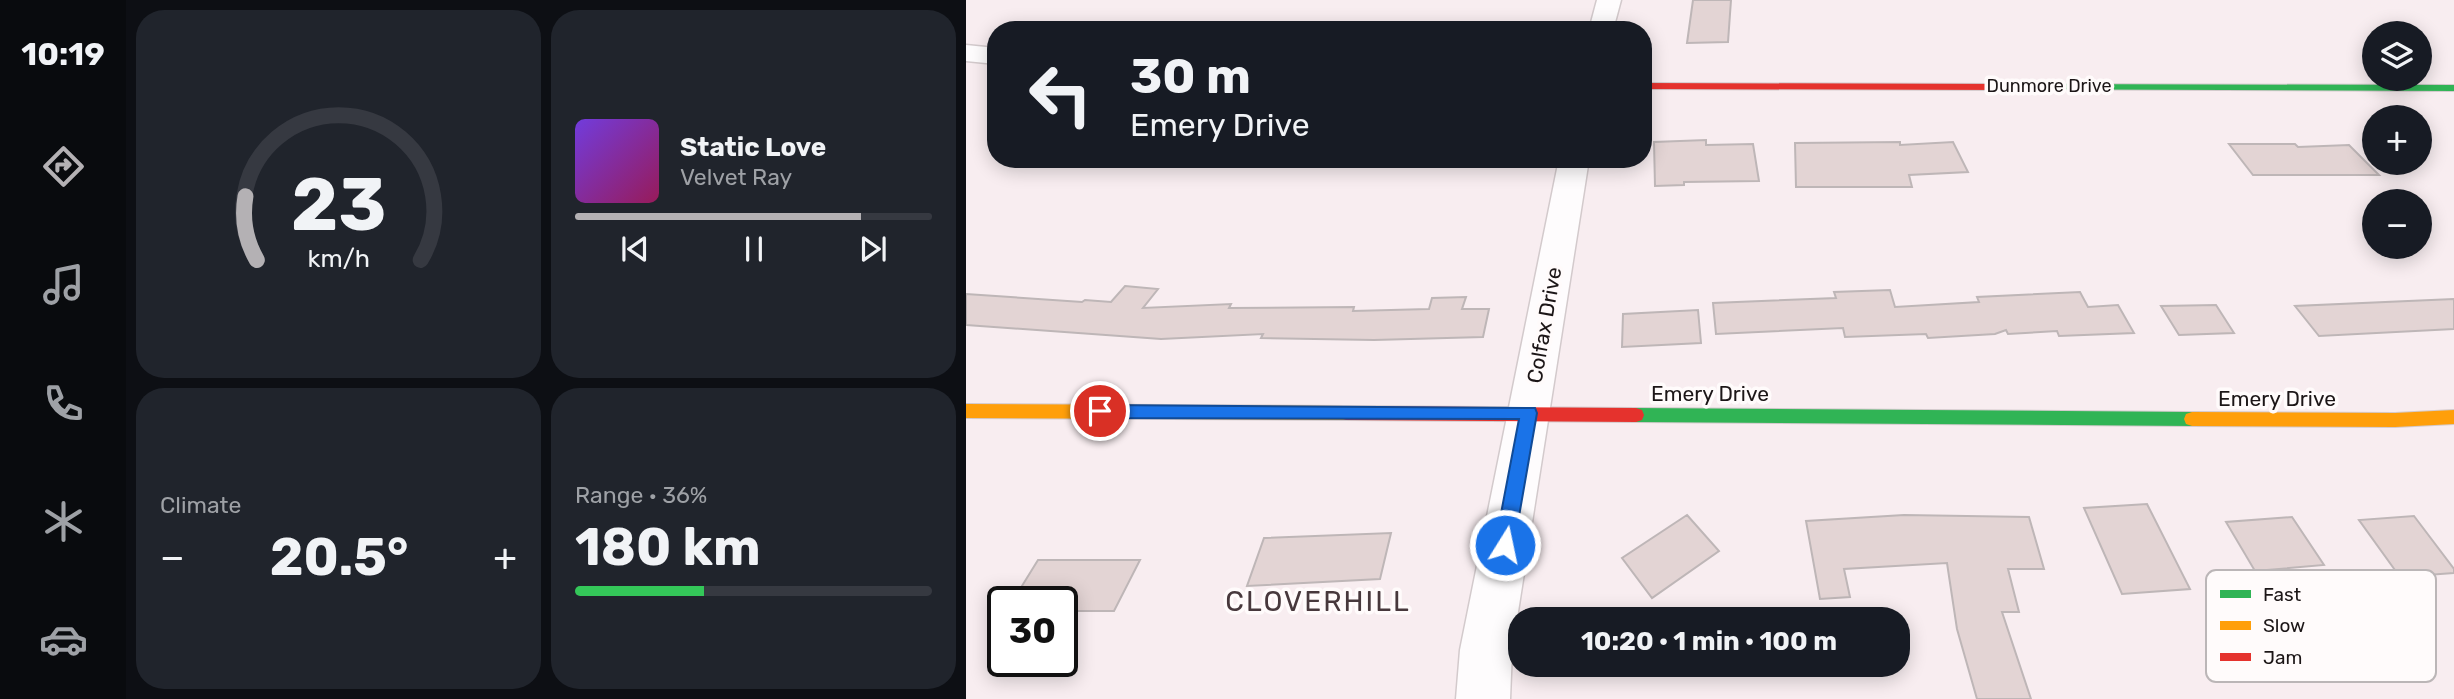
<!DOCTYPE html>
<html lang="en">
<head>
<meta charset="utf-8">
<style>
	body { margin:0; font-family:Rubik,sans-serif; background:#20242c; color:#f1f3f6; height:100vh; display:flex; flex-direction:column; font-size:26px; white-space:nowrap }
	* { box-sizing:border-box; margin:0 }
	p { font-size:23px; color:#9ea1a6 }
	.icon { flex:none; width:38px; height:38px; fill:none; stroke:currentColor; stroke-width:2; stroke-linecap:round; stroke-linejoin:round }
	.map { position:relative; flex:1; overflow:hidden }
	.panel { display:flex; flex-direction:column; gap:10px; padding:10px; background:#0d0f14; width:840px }
	.panel>* { flex:none }
	.guide { position:absolute; left:21px; top:21px; width:665px; height:147px; border-radius:28px; box-shadow:0 4px 18px #0003; background:#171b24; color:#f1f3f6; overflow:hidden }
	.tools { position:absolute; left:1396px; top:21px; display:grid; gap:14px }
	.tools a { display:grid; place-items:center; width:70px; height:70px; border-radius:50%; background:#171b24; box-shadow:0 4px 18px #0003; font-size:35px }
	.speed { position:absolute; left:21px; top:586px; display:flex; gap:14px; font-size:35px; font-weight:700; text-align:center }
	.speed>* { display:grid; place-content:center; width:91px; height:91px; border-radius:50%; background:#171b24; box-shadow:0 4px 18px #0003; line-height:1 }
	.speed .limit { border:4px solid #111; border-radius:10px; background:#fff; color:#111 }
	.pin { position:absolute; display:grid; place-items:center; width:60px; height:60px; color:#fff; margin:-30px; border:4px solid #fff; border-radius:50%; box-shadow:0 2px 7px #0007 }
	.me { position:absolute; width:77px; margin:-38px; rotate:10deg; stroke-linejoin:round; filter:drop-shadow(0 0 5px #0008) }
	.turn { display:flex; align-items:center; gap:24px; height:147px; padding:0 28px; font-size:32px }
	.turn .icon { width:91px; height:91px; stroke-width:2.5 }
	.turn b { display:block; font-size:49px; line-height:60px }
	.big { font-size:52px; font-weight:700; line-height:1.1 }
	.panel .card { flex:1; display:flex; flex-direction:column; justify-content:center; gap:10px; min-width:0; padding:0 24px; border-radius:28px; background:#20242c }
	.panel .dial { align-items:center; gap:0 }
	.dial svg { height:182px; overflow:visible; fill:none; stroke:#363941; stroke-width:7; stroke-linecap:round; text-anchor:middle }
	.dial text { fill:#f1f3f6; stroke:none }
	.song { display:flex; align-items:center; gap:21px }
	.cover { width:84px; height:84px; border-radius:10px; background:linear-gradient(135deg,hsl(260 70% 55%),hsl(330 70% 35%)) }
	.played { height:7px; border-radius:4px; background:linear-gradient(90deg,#b4b1b4 80%,#363941 80%) }
	.keys { display:flex; justify-content:space-around; direction:ltr }
	.heat { display:flex; justify-content:space-between; align-items:center; font-size:38px; direction:ltr }
	.charge { height:10px; border-radius:5px; background:linear-gradient(90deg,#34c759 36%,#363941 0) }
	.panel .tiles { flex:1; display:grid; gap:10px; grid-template-columns:repeat(2,1fr) }
	.trip { position:absolute; left:542px; top:607px; width:402px; height:70px; border-radius:28px; background:#171b24; box-shadow:0 4px 18px #0003; font-weight:700; line-height:70px; text-align:center }
	main { display:flex; flex:1; min-height:0 }
	.tab-bar { display:flex; flex-direction:column; width:126px; justify-content:space-around; align-items:center; background:#090b0e; color:#9ea1a6 }
	.tab-bar .icon { width:49px; height:49px }
	.tab-bar .selected { color:#b4b1b4 }
	.tab-bar b { font-size:32px; color:#f1f3f6 }
	.map>svg:first-child { display:block }
	.building { fill:#e3d4d4; stroke:#beb6b7; stroke-width:2 }
	.lines { fill:none; stroke-linecap:round; stroke-linejoin:round }
	.street-casing { stroke:#d3cacc; stroke-width:3 }
	.fast-casing { stroke:#d3cacc; stroke-width:2 }
	.slow-casing { stroke:#d3cacc; stroke-width:2 }
	.jam-casing { stroke:#d3cacc; stroke-width:2 }
	.street { fill:#fefcfd; fill-rule:evenodd }
	.fast { fill:#30b455; fill-rule:evenodd }
	.slow { fill:#ff9f0a; fill-rule:evenodd }
	.jam { fill:#e5322d; fill-rule:evenodd }
	.route { fill:#1a73e8; stroke:#114b97; stroke-width:2 }
	.labels { text-anchor:middle; dominant-baseline:central; stroke-width:7; stroke-linejoin:round; paint-order:stroke }
	.far-street-label { font-size:18px; fill:#1c1617; stroke:#fffbfb }
	.street-label { font-size:21px; fill:#1c1617; stroke:#fffbfb }
	.near-neighbourhood-label { font-size:28px; letter-spacing:2px; fill:#47383c; stroke:#fffbfb }
	.key { fill:#fffbfb; stroke:#bbb6b7; stroke-width:2 }
	.key-label { font-size:19px; fill:#1c1617 }
</style>
</head>
<body>
<main>
<nav class="tab-bar">
<b>10:19</b>
<svg class="icon selected" aria-label="directions" viewBox="0 0 24 24"><path d="M12 3l9 9-9 9-9-9zM9 14v-3h6M13 9l2 2-2 2"/></svg>
<svg class="icon" aria-label="music" viewBox="0 0 24 24"><path d="M9 18V5l10-2v13"/><circle cx="6" cy="18" r="3"/><circle cx="16" cy="16" r="3"/></svg>
<svg class="icon" aria-label="phone" viewBox="0 0 24 24"><path d="M5 4h4l2 5-3 2q2 4 5 5l2-3 5 2v4C11 20 4 13 5 4z"/></svg>
<svg class="icon" aria-label="climate" viewBox="0 0 24 24"><path d="M12 3v18M4 7l16 10M4 17L20 7"/></svg>
<svg class="icon" aria-label="car" viewBox="0 0 24 24"><path d="M5 17H2v-5l4-1 3-4h7l3 4 3 1v5h-3M9 17h6M6 11h13"/><circle cx="7" cy="17" r="2"/><circle cx="17" cy="17" r="2"/></svg>
</nav>
<section class="panel">
<div class="tiles">
<div class="card dial"><svg viewBox="0 0 100 80">
<path d="M14 69A42 42 0 1 1 86 69"/>
<path d="M14 69A42 42 0 0 1 9 41" stroke="#b4b1b4"/>
<text x="50" y="56" font-size="32" font-weight="700">23</text>
<text x="50" y="72" font-size="11">km/h</text>
</svg></div>
<div class="card">
<div class="song"><i class="cover"></i><div><b>Static Love</b><p>Velvet Ray</p></div></div>
<div class="played"></div>
<div class="keys"><svg class="icon" aria-label="previous" viewBox="0 0 24 24"><path d="M18 5L8 12l10 7zM5 5v14"/></svg><svg class="icon" aria-label="pause" viewBox="0 0 24 24"><path d="M8 5v14M16 5v14"/></svg><svg class="icon" aria-label="next" viewBox="0 0 24 24"><path d="M6 5l10 7-10 7zM19 5v14"/></svg></div>
</div>
<div class="card"><p>Climate</p>
<div class="heat"><a>−</a><b class="big">20.5°</b><a>+</a></div>
</div>
<div class="card"><p>Range · 36%</p><b class="big">180 km</b><div class="charge"></div></div>
</div>
</section>
<div class="map">
<svg width="1488" height="699" viewBox="0 0 1488 699">
	<rect width="100%" height="100%" fill="#f8edf0"/>
	<path class="building" d="M 727,0 L 765,0 L 762,42 L 721,43 Z
		M 740,140 L 740,145 L 787,144 L 793,181 L 718,182 L 718,185 L 689,186 L 688,142 Z
		M 934,142 L 934,145 L 987,142 L 1002,172 L 943,175 L 946,187 L 830,187 L 829,143 Z
		M 1263,144 L 1329,144 L 1332,147 L 1383,145 L 1413,175 L 1287,175 Z
		M 159,286 L 192,289 L 177,308 L 265,304 L 263,308 L 388,307 L 387,311 L 463,309 L 466,298 L 500,297 L 496,309 L 523,309 L 517,337 L 408,340 L 295,338 L 297,334 L 195,339 L 0,325 L 0,294 L 116,302 L 119,300 L 145,302 Z
		M 924,290 L 929,307 L 1013,302 L 1011,297 L 1114,292 L 1122,307 L 1152,305 L 1168,333 L 1093,336 L 1091,331 L 1042,334 L 1040,330 L 1029,334 L 962,338 L 960,334 L 879,337 L 877,328 L 750,334 L 747,303 L 870,298 L 868,292 Z
		M 1488,299 L 1488,329 L 1353,336 L 1329,306 Z
		M 1250,305 L 1268,333 L 1213,335 L 1195,306 Z
		M 732,310 L 735,343 L 656,347 L 657,314 Z
		M 1181,504 L 1224,589 L 1156,594 L 1118,508 Z
		M 721,515 L 753,551 L 686,598 L 656,558 Z
		M 938,515 L 1063,517 L 1078,569 L 1042,569 L 1053,612 L 1036,612 L 1065,699 L 1011,699 L 991,629 L 981,563 L 878,569 L 884,597 L 854,599 L 840,521 Z
		M 1448,516 L 1488,569 L 1488,573 L 1434,577 L 1393,520 Z
		M 1326,517 L 1358,565 L 1289,571 L 1260,522 Z
		M 425,533 L 414,579 L 281,586 L 298,538 Z
		M 72,560 L 174,560 L 148,611 L 96,611 L 96,602 L 46,602 Z"/>
	<g class="lines">
		<defs>
			<path id="street" d="M 631,0 L 655,0 L 647,30 L 623,30 Z
				M 0,45 L 30,48 L 30,64 L 0,61 Z
				M 593,159 L 623,159 L 546,650 L 544,699 L 490,699 L 494,650 Z"/>
			<path id="fast" d="M 1041,84 L 1488,85 L 1488,91 L 1037,89 L 1035,87 Z
				M 670,408 L 1226,412 L 1232,414 L 1234,419 L 1232,424 L 1226,426 L 670,422 L 664,420 L 662,415 L 664,410 Z"/>
			<path id="slow" d="M 0,404 L 380,406 L 386,408 L 388,413 L 386,418 L 380,420 L 0,418 Z
				M 1488,410 L 1488,424 L 1429,427 L 1226,426 L 1220,424 L 1218,419 L 1220,414 L 1226,412 L 1429,413 Z"/>
			<path id="jam" d="M 677,83 L 1041,84 L 1047,87 L 1041,90 L 677,89 Z
				M 380,406 L 670,408 L 676,410 L 678,415 L 676,420 L 670,422 L 380,420 L 374,418 L 372,413 L 374,408 Z"/>
		</defs>
		<use href="#street" class="street-casing"/>
		<use href="#fast" class="fast-casing"/>
		<use href="#slow" class="slow-casing"/>
		<use href="#jam" class="jam-casing"/>
		<use href="#street" class="street"/>
		<use href="#fast" class="fast"/>
		<use href="#slow" class="slow"/>
		<use href="#jam" class="jam"/>
	</g>
	<path class="route" d="M 134,405 L 569,408 L 571,413 L 548,545 L 546,551 L 539,553 L 532,551 L 529,545 L 553,419 L 134,418 L 128,416 L 125,411 L 128,407 Z"/>
	<g class="labels">
		<g class="far-street-label">
			<text x="1083" y="86">Dunmore Drive</text>
		</g>
		<g class="street-label">
			<text transform="translate(578 325) rotate(-80)">Colfax Drive</text>
			<text x="744" y="393">Emery Drive</text>
			<text x="1311" y="398">Emery Drive</text>
		</g>
		<g class="near-neighbourhood-label">
			<text x="352" y="601">CLOVERHILL</text>
		</g>
	</g>
	<rect x="1240" y="570" width="230" height="112" rx="10" class="key"/>
	<rect x="1254" y="590" width="31" height="8" fill="#30b455"/>
	<rect x="1254" y="621" width="31" height="9" fill="#ff9f0a"/>
	<rect x="1254" y="653" width="31" height="8" fill="#e5322d"/>
	<g class="key-label">
		<text x="1297" y="601">Fast</text>
		<text x="1297" y="632">Slow</text>
		<text x="1297" y="664">Jam</text>
	</g>
</svg>
<div class="tools">
<a><svg class="icon" aria-label="layers" viewBox="0 0 24 24"><path d="M12 4l9 5-9 5-9-5zM3 14l9 5 9-5"/></svg></a>
<a>+</a>
<a>−</a>
</div>
<div class="speed"><div class="limit">30</div></div>
<div class="pin" style="left:134px;top:411px;background:#d93025"><svg class="icon" aria-label="arrive" viewBox="0 0 24 24"><path d="M6 21V4h12l-3 4 3 4H6"/></svg></div>
<svg class="me" style="left:539px;top:545px" viewBox="-20 -20 40 40"><circle r="17" fill="#1a73e8" stroke="#fff" stroke-width="3"/><path d="M0-11L8 9 0 5-8 9z" fill="#fff"/></svg>
<div class="trip">10:20 · 1 min · 100 m</div>
<div class="guide">
<div class="turn"><svg class="icon" aria-label="left" viewBox="0 0 24 24"><path d="M17 20v-9H6M10 6l-5 5 5 5"/></svg><div><b>30 m</b>Emery Drive</div></div>
</div>
</div>
</main>
</body>
</html>
